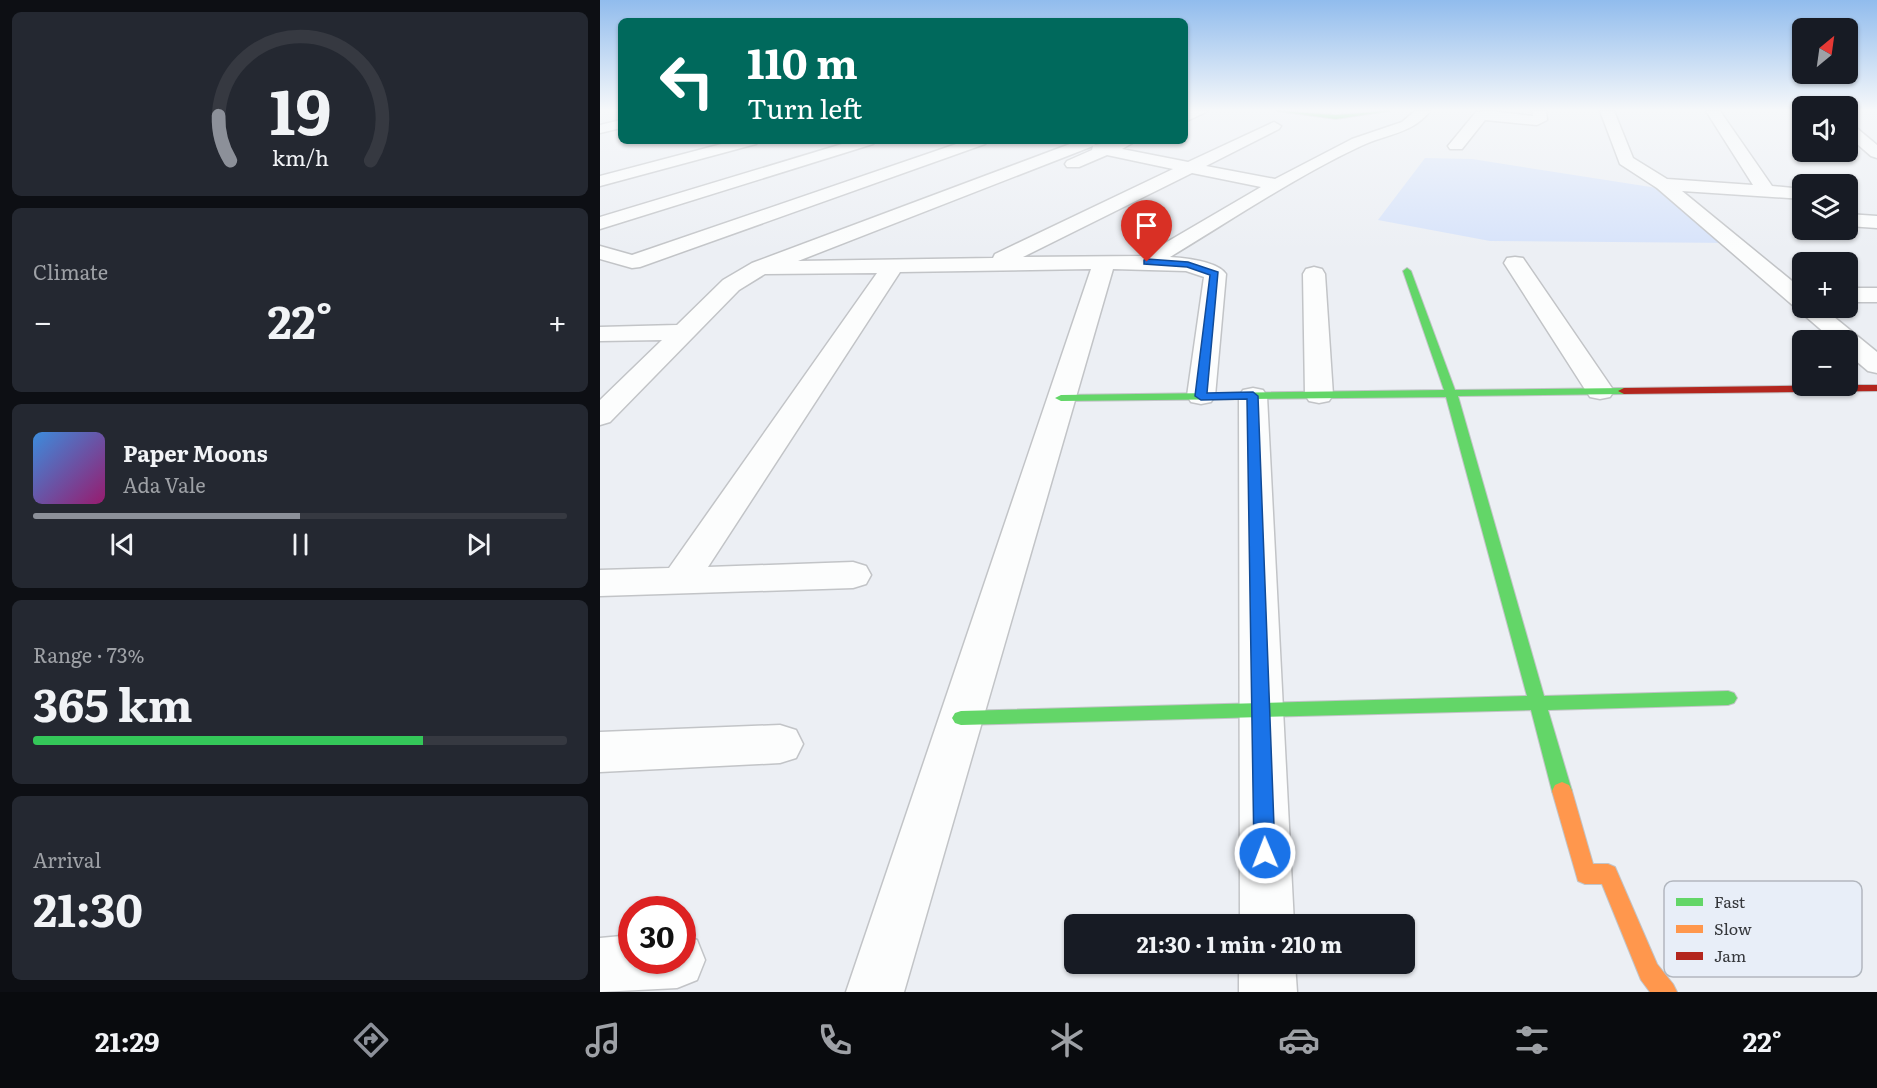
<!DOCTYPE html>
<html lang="en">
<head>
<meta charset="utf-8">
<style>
	body { margin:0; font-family:Literata,serif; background:#242831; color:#f1f3f6; height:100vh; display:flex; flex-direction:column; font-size:22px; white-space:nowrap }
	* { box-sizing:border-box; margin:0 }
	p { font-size:20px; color:#9ea1a6 }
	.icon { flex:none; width:33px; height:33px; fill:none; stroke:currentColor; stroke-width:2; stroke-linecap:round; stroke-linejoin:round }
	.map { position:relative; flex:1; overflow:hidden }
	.panel { display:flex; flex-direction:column; gap:12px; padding:12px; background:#0d0f14; width:600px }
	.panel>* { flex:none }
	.top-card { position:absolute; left:18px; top:18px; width:570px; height:126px; border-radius:9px; box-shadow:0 2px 4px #0004; background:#00695c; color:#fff; overflow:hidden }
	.needle { width:39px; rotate:29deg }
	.fabs { position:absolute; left:1192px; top:18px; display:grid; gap:12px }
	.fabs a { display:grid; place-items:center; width:66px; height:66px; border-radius:9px; background:#171b24; box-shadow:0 2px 4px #0004; font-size:30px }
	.speed { position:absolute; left:18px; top:896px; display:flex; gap:12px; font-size:30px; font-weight:700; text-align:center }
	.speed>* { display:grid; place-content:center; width:78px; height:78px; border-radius:50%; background:#171b24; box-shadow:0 2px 4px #0004; line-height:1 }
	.speed .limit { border:9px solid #d22; background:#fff; color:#111 }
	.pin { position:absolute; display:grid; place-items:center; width:51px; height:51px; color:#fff; margin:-62px -26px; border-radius:50% 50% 50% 0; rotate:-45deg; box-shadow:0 0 6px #0007 }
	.pin .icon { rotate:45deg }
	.me { position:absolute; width:66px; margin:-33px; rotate:359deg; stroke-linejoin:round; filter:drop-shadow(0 0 4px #0008) }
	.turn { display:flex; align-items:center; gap:21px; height:126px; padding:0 30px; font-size:27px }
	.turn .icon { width:78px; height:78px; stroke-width:2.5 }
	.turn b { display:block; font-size:42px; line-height:51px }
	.big { font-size:45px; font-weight:700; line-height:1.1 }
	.panel .tile { flex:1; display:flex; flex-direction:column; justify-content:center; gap:9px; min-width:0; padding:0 21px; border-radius:9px; background:#242831 }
	.panel .dial { align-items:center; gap:0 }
	.dial svg { height:156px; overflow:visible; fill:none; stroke:#363941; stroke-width:7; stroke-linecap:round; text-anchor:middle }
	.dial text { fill:#f1f3f6; stroke:none }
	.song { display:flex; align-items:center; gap:18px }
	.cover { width:72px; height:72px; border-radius:9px; background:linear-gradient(135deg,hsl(210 70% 55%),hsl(320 70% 35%)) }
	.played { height:6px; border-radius:3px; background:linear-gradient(90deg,#8c9099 50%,#363941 50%) }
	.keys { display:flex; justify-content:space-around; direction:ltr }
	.heat { display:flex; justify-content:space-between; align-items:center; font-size:33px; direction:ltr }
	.charge { height:9px; border-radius:4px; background:linear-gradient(90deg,#34c759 73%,#363941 0) }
	.trip { position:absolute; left:464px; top:914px; width:351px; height:60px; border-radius:9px; background:#171b24; box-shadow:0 2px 4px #0004; font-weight:700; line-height:60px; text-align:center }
	.menu { display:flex; height:96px; justify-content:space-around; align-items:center; background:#090b0e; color:#9ea1a6 }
	.menu .icon { width:42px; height:42px }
	.menu .active { color:#8c9099 }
	.menu b { font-size:27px; color:#f1f3f6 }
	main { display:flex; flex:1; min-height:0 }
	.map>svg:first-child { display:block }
	.green { fill:#d7e3fa }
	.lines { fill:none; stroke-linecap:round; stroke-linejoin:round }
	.street-casing { stroke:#c2c4c7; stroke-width:3 }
	.fast-casing { stroke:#c2c4c7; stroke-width:2 }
	.slow-casing { stroke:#c2c4c7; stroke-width:2 }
	.jam-casing { stroke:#c2c4c7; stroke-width:2 }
	.street { fill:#fcfdfd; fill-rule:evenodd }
	.fast { fill:#63d668; fill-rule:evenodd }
	.slow { fill:#ff974d; fill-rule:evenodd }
	.jam { fill:#b3261e; fill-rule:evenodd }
	.route { fill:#1a73e8; stroke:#114b97; stroke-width:1.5 }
	.key { fill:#e8eef8; stroke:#b2b7bf; stroke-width:1.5 }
	.key-label { font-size:16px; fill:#35373b }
</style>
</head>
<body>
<main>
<section class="panel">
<div class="tile dial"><svg viewBox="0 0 100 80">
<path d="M14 69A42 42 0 1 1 86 69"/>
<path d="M14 69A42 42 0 0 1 8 46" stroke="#8c9099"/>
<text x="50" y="56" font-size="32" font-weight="700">19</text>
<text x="50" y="72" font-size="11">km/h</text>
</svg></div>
<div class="tile"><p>Climate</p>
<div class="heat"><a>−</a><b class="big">22°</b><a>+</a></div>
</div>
<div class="tile">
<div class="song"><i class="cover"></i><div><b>Paper Moons</b><p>Ada Vale</p></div></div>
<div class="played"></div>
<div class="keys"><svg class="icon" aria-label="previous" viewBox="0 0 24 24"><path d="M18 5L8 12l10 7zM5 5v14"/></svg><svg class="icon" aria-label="pause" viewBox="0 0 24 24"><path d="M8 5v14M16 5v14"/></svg><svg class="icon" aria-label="next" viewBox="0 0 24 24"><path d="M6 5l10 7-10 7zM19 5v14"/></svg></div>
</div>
<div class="tile"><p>Range · 73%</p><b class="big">365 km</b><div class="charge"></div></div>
<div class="tile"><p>Arrival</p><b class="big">21:30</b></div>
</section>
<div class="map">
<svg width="1277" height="992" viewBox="0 0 1277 992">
	<rect width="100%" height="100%" fill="#eceff4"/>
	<path class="green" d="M 825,158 L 872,159 L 1070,190 L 1133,243 L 890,241 L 778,220 Z"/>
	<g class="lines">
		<defs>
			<path id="street" d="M 589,111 L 608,111 L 585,122 L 585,113 Z
				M 815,111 L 830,111 C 812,134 786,134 761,146 C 695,177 633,219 570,257 C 585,258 617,261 626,274 L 615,396 L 611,402 L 601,404 L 591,402 L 587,396 L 604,277 L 586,271 L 513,269 L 304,992 L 246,992 L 491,269 L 300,272 L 108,567 L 253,562 L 266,566 L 271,575 L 266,584 L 253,588 L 0,596 L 0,570 L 69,568 L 277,273 L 165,274 L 139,290 L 10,422 L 0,425 L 0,400 L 62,340 L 0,341 L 0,327 L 77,325 L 123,280 L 152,263 L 478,141 L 500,141 L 494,145 C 508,143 521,141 536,141 L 522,149 L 588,162 L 674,122 L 681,126 L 679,129 L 606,166 L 675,179 L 752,139 L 802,122 ZM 493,146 L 492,150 L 467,161 L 465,164 L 467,167 L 479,167 L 507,155 L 573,169 L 395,254 L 393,258 L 198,261 ZM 592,173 L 661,187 L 543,256 L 423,257 Z
				M 892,111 L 933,116 L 932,111 L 946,111 L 947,120 L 937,125 L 885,120 L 862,149 L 850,149 L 848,146 L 876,112 Z
				M 1000,111 L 1014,111 L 1033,158 L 1067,179 L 1153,185 L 1106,111 L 1120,111 L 1172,186 L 1203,189 L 1203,199 L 1082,191 L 1203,290 L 1203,308 L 1223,308 L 1277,352 L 1277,373 L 1268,371 L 1248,354 L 1248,340 L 1233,340 L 1057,188 L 1020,164 Z
				M 21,120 L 21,128 L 0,133 L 0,125 Z
				M 1248,124 L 1253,125 L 1277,145 L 1277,158 L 1271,156 L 1248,136 Z
				M 133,141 L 159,141 L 156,144 L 0,186 L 0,176 Z
				M 252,141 L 276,141 L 273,144 L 0,229 L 0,217 Z
				M 365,141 L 388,141 L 385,144 L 40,267 L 32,268 L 0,259 L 0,246 L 32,255 Z
				M 1248,214 L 1277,216 L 1277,228 L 1248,226 Z
				M 915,257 L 923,258 L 1014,391 L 1010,397 L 1000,399 L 990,397 L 986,391 L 904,263 L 907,258 Z
				M 714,267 L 722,269 L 725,274 L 733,395 L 729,401 L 719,403 L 709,401 L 705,395 L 703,274 L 706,269 Z
				M 1248,288 L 1277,288 L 1277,302 L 1248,302 Z
				M 653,388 L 663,390 L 667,396 L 694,924 L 640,924 L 639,396 L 643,390 Z
				M 180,725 L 196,730 L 203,744 L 196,758 L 180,763 L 0,772 L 0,732 Z
				M 82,934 L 97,940 L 105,960 L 97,980 L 77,988 L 0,992 L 0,938 L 32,935 L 32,960 L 82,960 Z
				M 639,963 L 695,963 L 697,992 L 639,992 Z"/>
			<path id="fast" d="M 677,111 L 736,115 L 789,111 L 736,119 Z
				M 807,268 L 811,271 L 855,390 L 1024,388 L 1030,391 L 1024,394 L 858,396 L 944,696 L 1128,691 L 1134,693 L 1137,698 L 1134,703 L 1128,705 L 948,710 L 972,791 L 969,797 L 962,800 L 955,797 L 952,791 L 931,710 L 361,725 L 355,723 L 352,718 L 355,713 L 361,711 L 927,696 L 846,397 L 461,401 L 455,398 L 461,395 L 844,390 L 803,271 Z"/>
			<path id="slow" d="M 962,782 L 969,785 L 972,791 L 993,864 L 1008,864 L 1015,867 L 1057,964 L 1073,984 L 1077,992 L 1050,992 L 1041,980 L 1002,884 L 985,884 L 978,881 L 952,791 L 955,785 Z"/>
			<path id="jam" d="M 1248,385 L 1277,385 L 1277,391 L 1024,394 L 1018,391 L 1024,388 Z"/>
		</defs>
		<use href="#street" class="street-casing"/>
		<use href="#fast" class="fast-casing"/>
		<use href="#slow" class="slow-casing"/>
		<use href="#jam" class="jam-casing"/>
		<use href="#street" class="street"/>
		<use href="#fast" class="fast"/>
		<use href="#slow" class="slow"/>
		<use href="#jam" class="jam"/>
	</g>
	<linearGradient id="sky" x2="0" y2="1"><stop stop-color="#91bced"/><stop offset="0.44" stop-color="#f6f8fa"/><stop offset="1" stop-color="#f6f8fa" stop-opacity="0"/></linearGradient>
	<rect width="1277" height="250" fill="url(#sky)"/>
	<path class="route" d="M 547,259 L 588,262 L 618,272 L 607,393 L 653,392 L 658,396 L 675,853 L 672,860 L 665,863 L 658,860 L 654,853 L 647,399 L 601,400 L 595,396 L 610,275 L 587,267 L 544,264 L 544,260 Z"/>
	<rect x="1064" y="881" width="198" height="96" rx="9" class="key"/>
	<rect x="1076" y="898" width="27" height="8" fill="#63d668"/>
	<rect x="1076" y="925" width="27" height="8" fill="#ff974d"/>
	<rect x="1076" y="952" width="27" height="8" fill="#b3261e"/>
	<g class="key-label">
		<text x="1114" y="908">Fast</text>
		<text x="1114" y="935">Slow</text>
		<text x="1114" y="962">Jam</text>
	</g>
</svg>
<div class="fabs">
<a><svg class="needle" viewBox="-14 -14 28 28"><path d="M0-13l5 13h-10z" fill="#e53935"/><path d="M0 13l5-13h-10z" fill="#9ea1a6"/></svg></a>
<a><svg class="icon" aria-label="sound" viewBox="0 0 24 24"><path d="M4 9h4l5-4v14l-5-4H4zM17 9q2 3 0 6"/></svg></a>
<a><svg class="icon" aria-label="layers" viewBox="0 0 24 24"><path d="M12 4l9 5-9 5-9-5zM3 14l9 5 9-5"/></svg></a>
<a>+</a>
<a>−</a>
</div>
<div class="speed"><div class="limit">30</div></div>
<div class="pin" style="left:547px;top:262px;background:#d93025"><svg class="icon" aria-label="arrive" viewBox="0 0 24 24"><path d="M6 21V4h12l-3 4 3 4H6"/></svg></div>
<svg class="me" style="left:665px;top:853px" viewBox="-20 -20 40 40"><circle r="17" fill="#1a73e8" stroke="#fff" stroke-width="3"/><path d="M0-11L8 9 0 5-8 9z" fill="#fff"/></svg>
<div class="trip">21:30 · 1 min · 210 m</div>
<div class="top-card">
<div class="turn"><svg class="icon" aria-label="left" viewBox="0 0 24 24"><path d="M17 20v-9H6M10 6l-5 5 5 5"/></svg><div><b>110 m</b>Turn left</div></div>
</div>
</div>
</main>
<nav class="menu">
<b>21:29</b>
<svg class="icon active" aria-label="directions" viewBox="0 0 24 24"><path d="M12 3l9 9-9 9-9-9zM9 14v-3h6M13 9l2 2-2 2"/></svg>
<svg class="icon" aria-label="music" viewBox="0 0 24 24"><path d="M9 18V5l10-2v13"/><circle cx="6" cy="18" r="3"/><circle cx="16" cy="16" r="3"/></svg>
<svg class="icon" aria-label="phone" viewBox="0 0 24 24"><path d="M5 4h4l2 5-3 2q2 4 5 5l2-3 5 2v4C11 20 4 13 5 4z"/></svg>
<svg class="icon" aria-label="climate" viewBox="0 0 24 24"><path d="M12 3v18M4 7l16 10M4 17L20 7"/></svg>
<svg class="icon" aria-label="car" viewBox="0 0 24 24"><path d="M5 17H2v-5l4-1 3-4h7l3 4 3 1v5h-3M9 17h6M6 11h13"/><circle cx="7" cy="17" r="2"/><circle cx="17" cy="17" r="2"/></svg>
<svg class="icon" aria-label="filters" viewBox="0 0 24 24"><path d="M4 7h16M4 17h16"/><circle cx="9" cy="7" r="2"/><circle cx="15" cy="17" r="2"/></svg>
<b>22°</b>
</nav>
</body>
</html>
